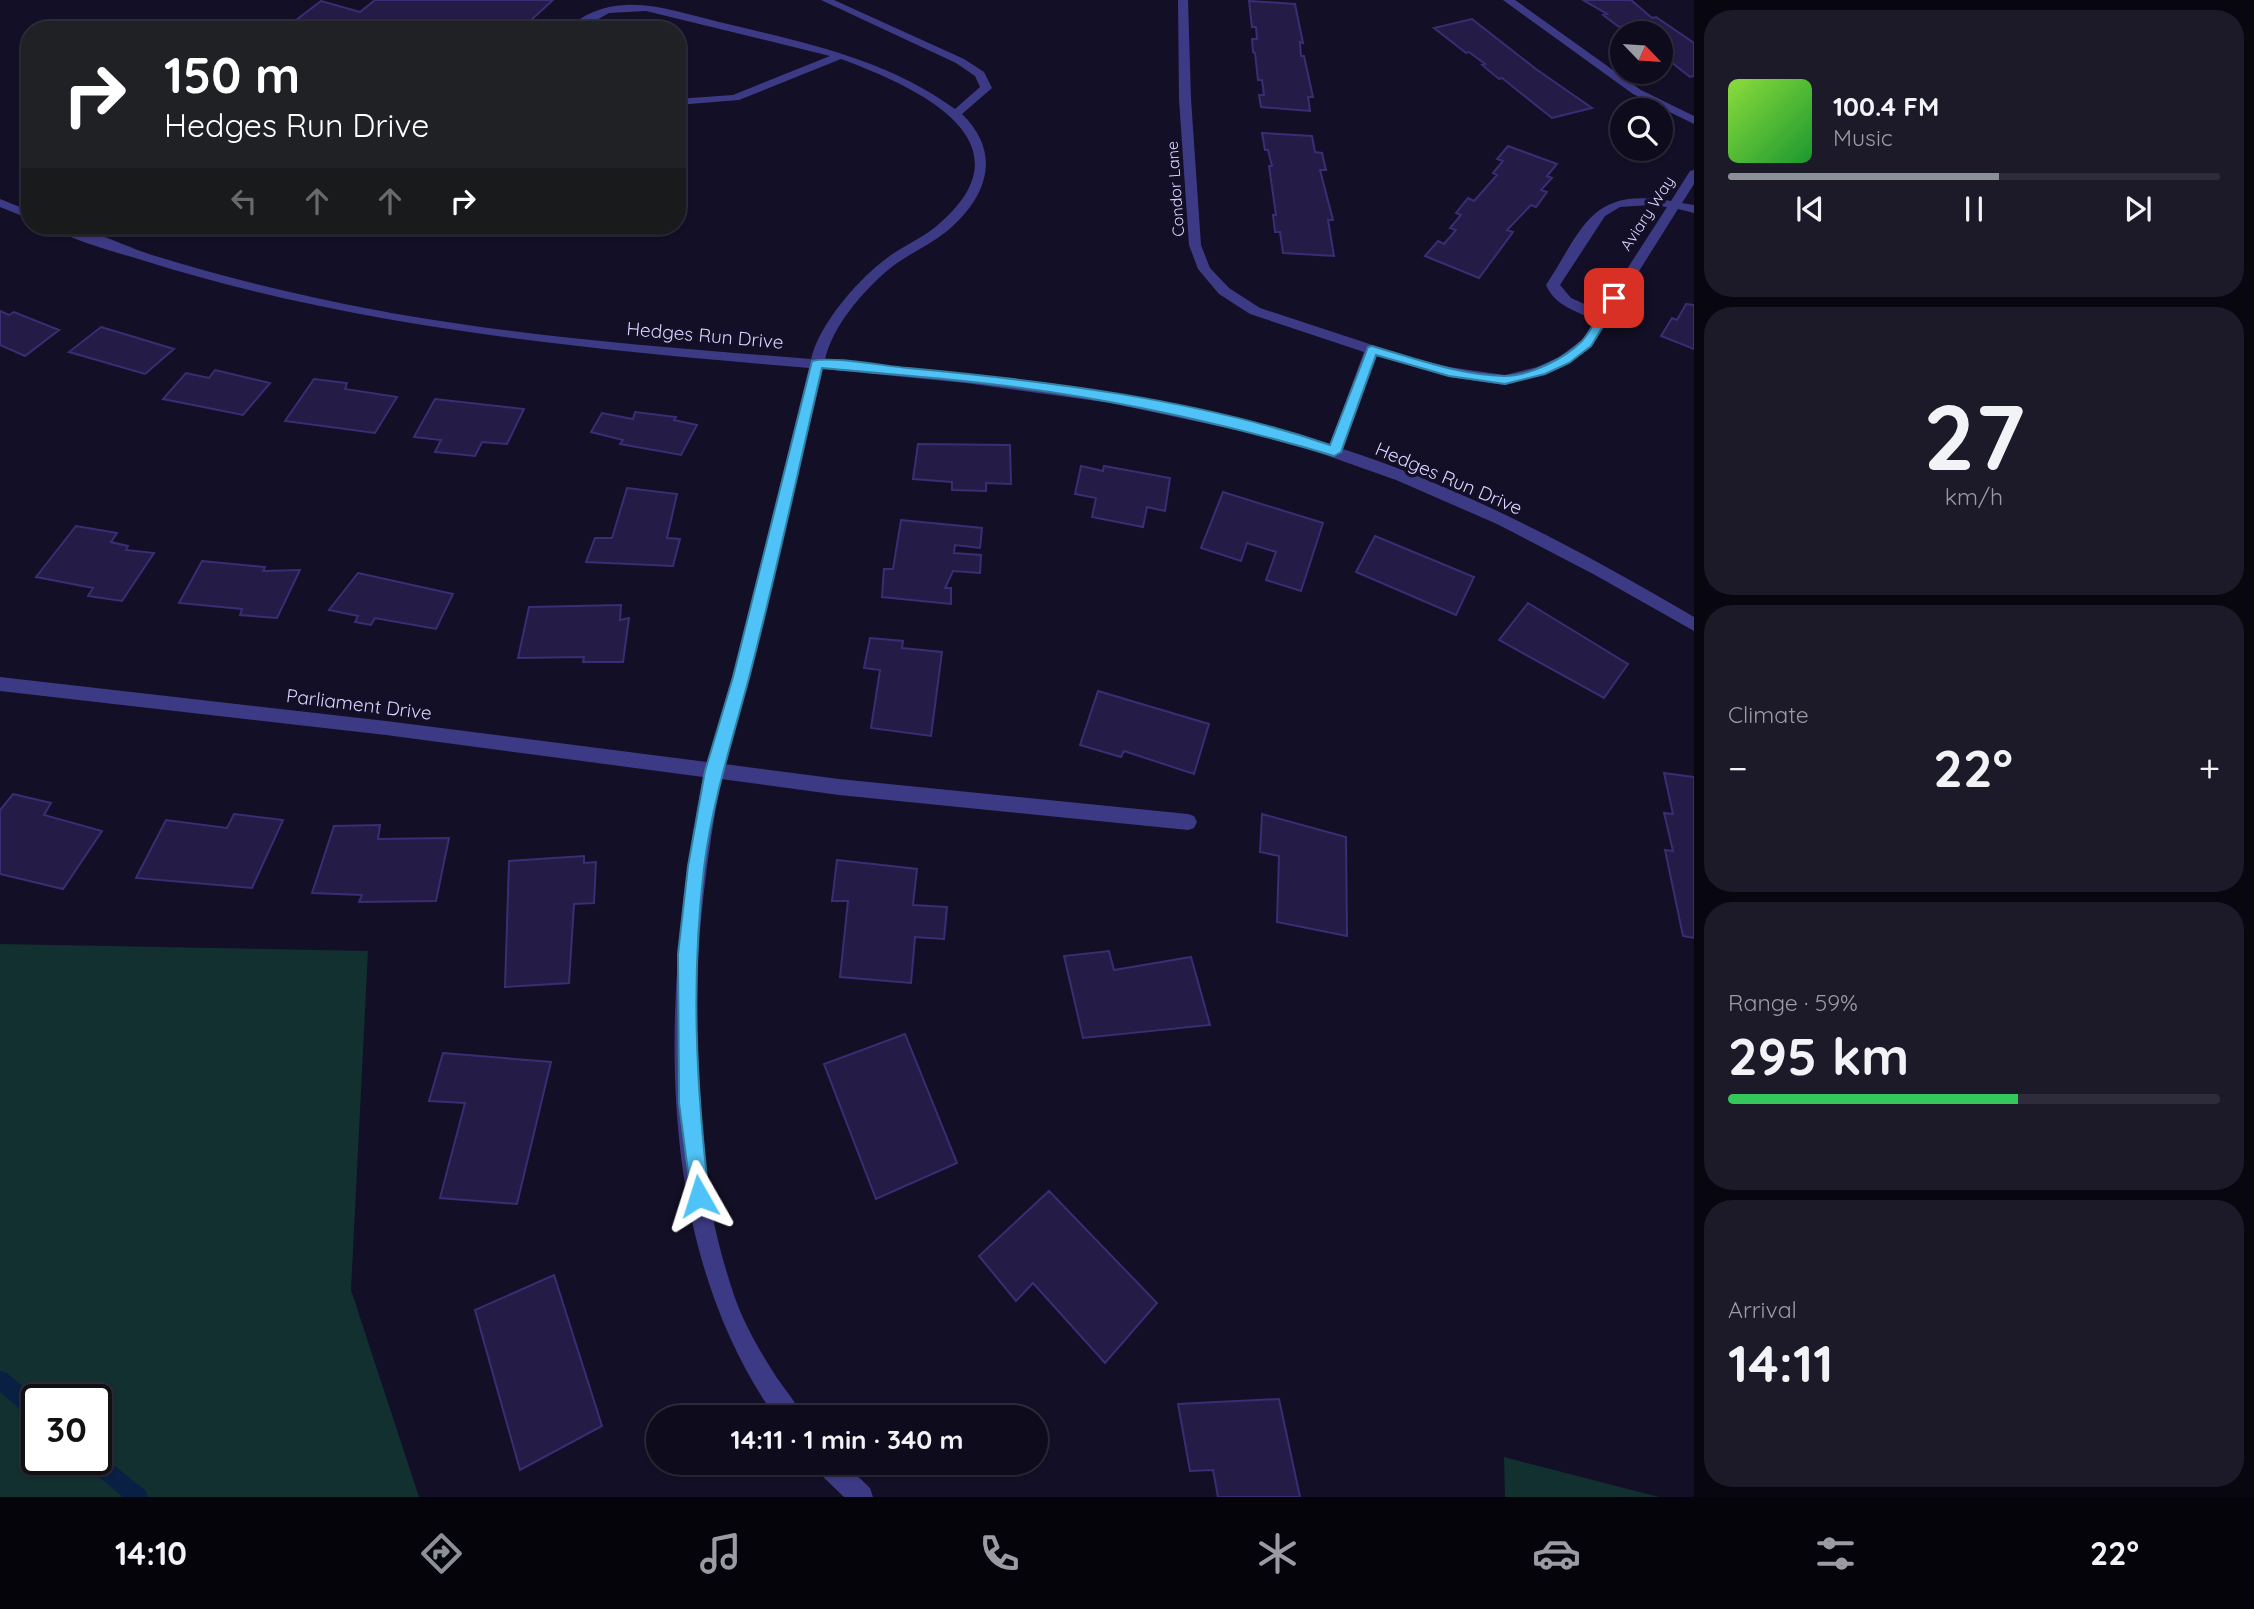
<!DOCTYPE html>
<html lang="en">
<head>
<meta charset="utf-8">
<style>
	body { margin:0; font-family:Quicksand,sans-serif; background:#1c1929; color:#f1f3f6; height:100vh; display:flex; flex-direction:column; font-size:26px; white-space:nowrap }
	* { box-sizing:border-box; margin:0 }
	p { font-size:23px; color:#9b9ba3 }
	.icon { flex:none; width:38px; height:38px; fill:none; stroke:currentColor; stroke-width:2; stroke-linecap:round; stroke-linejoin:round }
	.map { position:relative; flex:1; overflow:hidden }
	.side { display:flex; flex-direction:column; gap:10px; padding:10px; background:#08060f; width:560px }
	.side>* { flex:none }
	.banner { position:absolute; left:21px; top:21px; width:665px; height:214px; border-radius:28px; box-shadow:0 2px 5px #0004,0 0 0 2px #2e2b3b; background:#202124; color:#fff; overflow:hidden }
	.needle { width:46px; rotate:115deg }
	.fabs { position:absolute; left:1610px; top:21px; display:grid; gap:14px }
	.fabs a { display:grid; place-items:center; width:63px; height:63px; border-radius:50%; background:#0e0b1c; box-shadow:0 2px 5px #0004,0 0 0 2px #2e2b3b; font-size:35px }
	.speed { position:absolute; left:21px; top:1384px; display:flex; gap:14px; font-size:35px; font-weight:700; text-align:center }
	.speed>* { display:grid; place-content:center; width:91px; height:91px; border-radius:50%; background:#0e0b1c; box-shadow:0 2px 5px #0004,0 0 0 2px #2e2b3b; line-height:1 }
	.speed .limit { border:4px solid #111; border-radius:10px; background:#fff; color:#111 }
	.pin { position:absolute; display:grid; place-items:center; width:60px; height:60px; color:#fff; margin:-30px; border-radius:14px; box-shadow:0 4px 10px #0006 }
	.me { position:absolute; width:77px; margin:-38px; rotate:354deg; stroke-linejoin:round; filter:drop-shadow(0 0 5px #0008) }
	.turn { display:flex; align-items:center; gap:24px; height:147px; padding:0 28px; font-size:32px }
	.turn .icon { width:91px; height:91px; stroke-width:2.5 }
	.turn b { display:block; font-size:49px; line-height:60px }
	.lanes { display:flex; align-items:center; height:66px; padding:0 28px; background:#0003; justify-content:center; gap:35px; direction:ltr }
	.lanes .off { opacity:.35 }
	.big { font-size:52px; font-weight:800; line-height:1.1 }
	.side .card { flex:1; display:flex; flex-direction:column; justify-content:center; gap:10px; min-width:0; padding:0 24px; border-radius:28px; background:#1c1929 }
	.side .dial { align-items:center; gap:0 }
	.dial b { font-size:91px; line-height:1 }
	.song { display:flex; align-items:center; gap:21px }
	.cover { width:84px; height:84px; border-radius:10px; background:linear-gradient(135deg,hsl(90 70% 55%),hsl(130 70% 35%)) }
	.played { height:7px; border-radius:4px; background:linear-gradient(90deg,#8c9099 55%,#2e2b3b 55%) }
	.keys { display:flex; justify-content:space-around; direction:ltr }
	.heat { display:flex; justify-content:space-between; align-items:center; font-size:38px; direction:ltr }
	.charge { height:10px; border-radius:5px; background:linear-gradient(90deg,#34c759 59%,#2e2b3b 0) }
	.trip { position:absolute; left:646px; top:1405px; width:402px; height:70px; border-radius:35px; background:#0e0b1c; box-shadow:0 2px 5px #0004,0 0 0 2px #2e2b3b; font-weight:800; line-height:70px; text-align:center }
	.tab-bar { display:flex; height:112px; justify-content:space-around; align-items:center; background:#06040b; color:#9b9ba3 }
	.tab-bar .icon { width:49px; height:49px }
	.tab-bar .current { color:#8c9099 }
	.tab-bar b { font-size:32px; color:#f1f3f6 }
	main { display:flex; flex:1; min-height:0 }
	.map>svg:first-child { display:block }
	.green { fill:#12302f; fill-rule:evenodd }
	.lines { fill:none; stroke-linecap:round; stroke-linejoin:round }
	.stream { fill:#0a1f44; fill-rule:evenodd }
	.building { fill:#241b47; stroke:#3b2d73; stroke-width:2 }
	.minor { fill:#3d3a85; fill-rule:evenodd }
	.route { fill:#4fc3f7; stroke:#337fa1; stroke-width:2 }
	.labels { text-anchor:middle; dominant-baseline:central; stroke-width:7; stroke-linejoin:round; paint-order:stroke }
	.far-street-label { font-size:16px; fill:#d9d4ff; stroke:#130f26 }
	.street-label { font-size:19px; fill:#d9d4ff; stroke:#130f26 }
</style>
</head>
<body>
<main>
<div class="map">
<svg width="1694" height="1497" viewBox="0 0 1694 1497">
	<rect width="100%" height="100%" fill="#130f26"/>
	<path class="green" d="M 0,944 L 368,951 L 351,1290 L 419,1497 L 0,1497 ZM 37,1400 L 96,1400 L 96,1460 L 37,1460 Z
		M 1504,1457 L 1659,1497 L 1505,1497 Z"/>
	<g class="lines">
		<path class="stream" d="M 0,1371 L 7,1373 L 39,1400 L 37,1400 L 37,1420 L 30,1418 L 0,1392 Z
			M 96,1451 L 145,1490 L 148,1497 L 123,1497 L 87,1467 L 84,1460 L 96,1460 Z"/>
	</g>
	<path class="building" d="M 375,0 L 553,0 L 520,30 L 283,30 L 321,1 L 360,12 Z
		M 1583,0 L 1631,0 L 1652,18 L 1656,17 L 1694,43 L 1694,76 L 1690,77 L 1661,54 L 1661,33 L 1634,33 L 1623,26 L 1619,27 L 1603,15 L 1607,14 Z
		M 1249,1 L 1295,4 L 1303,43 L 1300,42 L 1301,56 L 1304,56 L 1313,97 L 1308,97 L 1310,111 L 1261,107 L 1259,95 L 1264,95 L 1262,80 L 1258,80 L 1255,53 L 1253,52 L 1252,39 L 1257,39 L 1256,27 L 1252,27 Z
		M 1472,19 L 1536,69 L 1592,108 L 1552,118 L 1502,78 L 1499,79 L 1482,65 L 1485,64 L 1469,52 L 1466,53 L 1434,28 Z
		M 1262,133 L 1312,136 L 1315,152 L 1322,153 L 1326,170 L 1320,170 L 1333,220 L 1328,220 L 1334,256 L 1283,253 L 1280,232 L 1275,232 L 1273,215 L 1276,215 L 1269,166 L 1272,166 L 1268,150 L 1265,150 Z
		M 1508,146 L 1557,164 L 1547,176 L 1552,178 L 1541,190 L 1547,192 L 1536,207 L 1531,205 L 1507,230 L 1513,232 L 1479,278 L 1425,256 L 1438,241 L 1444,244 L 1456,230 L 1450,228 L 1461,215 L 1456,213 L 1468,198 L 1474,201 L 1497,175 L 1493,173 L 1503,161 L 1497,159 Z
		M 1686,304 L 1694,305 L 1694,349 L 1661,336 L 1672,318 L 1677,320 Z
		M 0,311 L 9,315 L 14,312 L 59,330 L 25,356 L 0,345 Z
		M 101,327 L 174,349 L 145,374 L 69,352 Z
		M 215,370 L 270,383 L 243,415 L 163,399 L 186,373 L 209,378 Z
		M 314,379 L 347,383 L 345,389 L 397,397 L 375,433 L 285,421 Z
		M 435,399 L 524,409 L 507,444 L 482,442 L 475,456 L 435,452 L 441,440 L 414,437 Z
		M 635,412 L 676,417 L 674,420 L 697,425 L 681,455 L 620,444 L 623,440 L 591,432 L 602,413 L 633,419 Z
		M 918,444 L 1010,445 L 1011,484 L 986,483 L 986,491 L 952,490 L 952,482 L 913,479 Z
		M 1081,466 L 1103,471 L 1104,466 L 1170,478 L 1165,511 L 1147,507 L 1143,527 L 1092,517 L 1096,498 L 1075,494 Z
		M 627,488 L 677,494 L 667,538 L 680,539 L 673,566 L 586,562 L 595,538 L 612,538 Z
		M 1223,492 L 1323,523 L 1301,591 L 1266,580 L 1276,552 L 1247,543 L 1241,561 L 1201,548 Z
		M 901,520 L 982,528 L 980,548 L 955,545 L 954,553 L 981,555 L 980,573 L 953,571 L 945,588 L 951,588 L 951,604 L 882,597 L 884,569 L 893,569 Z
		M 76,526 L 117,533 L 111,542 L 128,546 L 126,550 L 154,553 L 122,601 L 88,596 L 93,588 L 36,577 Z
		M 1375,536 L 1474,577 L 1456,615 L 1356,572 Z
		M 202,561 L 265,567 L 263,571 L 300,570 L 277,618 L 240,615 L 242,609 L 179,603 Z
		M 358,573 L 453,594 L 436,629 L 375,618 L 371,625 L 355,622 L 358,616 L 329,610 Z
		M 1528,603 L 1628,664 L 1604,698 L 1499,640 Z
		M 621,605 L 620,620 L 629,618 L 623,662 L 583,662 L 584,657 L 518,658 L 529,607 Z
		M 870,638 L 903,641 L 902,648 L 942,652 L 931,736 L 871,728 L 880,670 L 864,668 Z
		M 1098,691 L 1209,724 L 1194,774 L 1124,751 L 1121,757 L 1080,745 Z
		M 1664,773 L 1694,777 L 1694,938 L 1683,936 L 1665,850 L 1673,851 L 1664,813 L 1673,814 Z
		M 13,794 L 51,803 L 44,815 L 102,831 L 63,889 L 0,874 L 0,810 Z
		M 234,814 L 283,820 L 252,888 L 136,878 L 166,820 L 227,828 Z
		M 1262,814 L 1346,837 L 1347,936 L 1277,922 L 1279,856 L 1260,852 Z
		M 380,825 L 378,839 L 449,838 L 436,901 L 359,902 L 362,895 L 312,893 L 334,826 Z
		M 584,856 L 584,863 L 596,862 L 594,903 L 574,904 L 569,983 L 505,987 L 509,861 Z
		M 837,860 L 917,869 L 913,905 L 947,907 L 944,939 L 915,937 L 911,983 L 840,977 L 848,901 L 832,901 Z
		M 1109,951 L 1114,970 L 1191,957 L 1210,1025 L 1083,1038 L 1064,956 Z
		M 905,1034 L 957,1163 L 876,1199 L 824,1064 Z
		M 443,1053 L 551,1062 L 517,1204 L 440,1198 L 465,1103 L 429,1101 Z
		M 1049,1191 L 1157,1303 L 1105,1363 L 1033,1283 L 1016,1301 L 979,1256 Z
		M 554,1275 L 602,1426 L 520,1470 L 475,1310 Z
		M 1279,1399 L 1300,1497 L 1218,1497 L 1213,1470 L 1190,1471 L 1178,1404 Z"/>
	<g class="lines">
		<path class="minor" d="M 821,0 L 834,0 L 964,59 L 984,72 L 992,88 L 962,114 C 1003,154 987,198 946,232 C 928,246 906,255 888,270 C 862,292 832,327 825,360 C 994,375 1167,391 1330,444 L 1364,352 L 1250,314 L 1219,294 L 1198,269 L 1189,245 L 1179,99 L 1178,0 L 1188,0 L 1191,99 L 1201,245 L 1210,268 L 1229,288 L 1260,308 L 1409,357 L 1449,367 L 1505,375 L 1537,367 L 1559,357 L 1582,340 L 1595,320 C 1576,311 1555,306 1546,285 C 1584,227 1590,187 1671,201 L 1690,171 L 1694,170 L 1694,184 L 1682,203 L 1694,205 L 1694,213 L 1678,209 L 1592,346 L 1569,363 L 1546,374 L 1505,385 L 1449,377 L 1377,356 L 1343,449 C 1466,489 1582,551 1694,617 L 1694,631 L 1595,575 L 1497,524 L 1396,480 L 1283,440 L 1111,403 L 965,383 L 823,369 L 753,661 L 724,764 L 839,779 L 1188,814 L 1194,816 L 1197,822 L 1194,828 L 1188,830 L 839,795 L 721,779 C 690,946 679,1136 735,1298 C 745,1326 761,1353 777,1378 C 786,1391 797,1403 803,1418 L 776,1418 C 648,1237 663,984 703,777 L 386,735 L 0,691 L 0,677 L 386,721 L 707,762 L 737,661 L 809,368 C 585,349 361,329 145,261 C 123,254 65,239 51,226 C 84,224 120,245 152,255 C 208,272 264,287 321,299 C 482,334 647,346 811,359 C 820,322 860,277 891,255 C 907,244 926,236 940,223 C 1036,139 911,85 841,59 L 739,100 L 677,105 L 677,99 L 733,95 L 830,56 L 646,11 L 609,13 L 579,30 L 567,30 C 582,14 603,6 625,5 C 656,3 689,15 719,22 C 802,42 885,58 955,109 L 980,87 L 975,76 L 956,63 ZM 1650,205 L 1667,207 L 1600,311 L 1571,298 L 1560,285 L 1605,216 L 1620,207 Z
			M 1503,0 L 1515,0 L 1641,90 L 1694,116 L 1694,124 L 1633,94 Z
			M 0,199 L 30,211 L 30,219 L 0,207 Z
			M 815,1463 L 844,1463 L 870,1488 L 873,1497 L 844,1497 L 818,1472 Z"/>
	</g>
	<path class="route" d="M 1614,294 L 1620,298 L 1591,346 L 1569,363 L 1545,374 L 1505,384 L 1449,376 L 1376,355 L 1341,452 L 1334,456 C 1227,424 1118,400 1007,386 C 946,378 884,374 822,368 C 798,471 776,575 749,678 C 732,741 712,803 704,868 C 691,980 696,1085 709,1196 L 706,1203 L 699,1206 L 692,1203 L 679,1103 L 678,954 L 688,866 L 705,771 L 733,677 L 812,361 C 834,356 884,366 908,368 C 1047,381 1197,399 1330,445 L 1368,347 L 1372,346 C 1414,358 1459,375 1504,376 C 1529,376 1564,359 1582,341 C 1593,329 1601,310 1610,295 Z"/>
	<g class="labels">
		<g class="far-street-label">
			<text transform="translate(1175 189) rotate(-94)">Condor Lane</text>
			<text transform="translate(1647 213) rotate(-57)">Aviary Way</text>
		</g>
		<g class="street-label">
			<text transform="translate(705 335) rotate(5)">Hedges Run Drive</text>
			<text transform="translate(1449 478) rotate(23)">Hedges Run Drive</text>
			<text transform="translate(359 704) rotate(7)">Parliament Drive</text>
		</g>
	</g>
</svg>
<div class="fabs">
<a><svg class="needle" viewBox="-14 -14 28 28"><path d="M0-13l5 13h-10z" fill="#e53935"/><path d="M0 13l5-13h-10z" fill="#9b9ba3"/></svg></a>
<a><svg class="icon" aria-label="search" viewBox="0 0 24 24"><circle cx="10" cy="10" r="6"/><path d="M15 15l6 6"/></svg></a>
</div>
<div class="speed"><div class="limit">30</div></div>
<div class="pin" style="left:1614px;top:298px;background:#d93025"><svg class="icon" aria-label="arrive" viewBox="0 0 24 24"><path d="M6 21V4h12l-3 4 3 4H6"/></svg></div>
<svg class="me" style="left:699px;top:1196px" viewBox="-20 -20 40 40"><path d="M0-17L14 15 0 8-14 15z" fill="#4fc3f7" stroke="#fff" stroke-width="4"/></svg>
<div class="trip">14:11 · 1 min · 340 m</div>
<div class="banner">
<div class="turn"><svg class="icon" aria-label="right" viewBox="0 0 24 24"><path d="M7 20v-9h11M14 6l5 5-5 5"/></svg><div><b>150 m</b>Hedges Run Drive</div></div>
<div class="lanes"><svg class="icon off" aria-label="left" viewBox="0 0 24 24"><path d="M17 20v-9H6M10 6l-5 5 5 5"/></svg><svg class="icon off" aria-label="ahead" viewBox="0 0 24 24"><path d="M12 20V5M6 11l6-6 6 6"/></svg><svg class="icon off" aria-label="ahead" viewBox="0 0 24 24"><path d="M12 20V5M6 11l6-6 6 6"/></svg><svg class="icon" aria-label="right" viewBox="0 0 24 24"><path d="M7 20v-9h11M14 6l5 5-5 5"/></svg></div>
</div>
</div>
<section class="side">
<div class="card">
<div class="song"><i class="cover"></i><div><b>100.4 FM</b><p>Music</p></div></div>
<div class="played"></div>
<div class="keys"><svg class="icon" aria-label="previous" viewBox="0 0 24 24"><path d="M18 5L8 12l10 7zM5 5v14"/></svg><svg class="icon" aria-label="pause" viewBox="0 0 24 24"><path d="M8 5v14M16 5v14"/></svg><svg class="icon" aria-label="next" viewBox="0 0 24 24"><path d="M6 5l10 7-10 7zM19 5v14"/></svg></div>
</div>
<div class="card dial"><b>27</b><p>km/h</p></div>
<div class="card"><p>Climate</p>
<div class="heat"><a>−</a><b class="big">22°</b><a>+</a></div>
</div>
<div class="card"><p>Range · 59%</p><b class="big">295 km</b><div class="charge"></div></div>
<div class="card"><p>Arrival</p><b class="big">14:11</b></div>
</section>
</main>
<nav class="tab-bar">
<b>14:10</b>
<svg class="icon current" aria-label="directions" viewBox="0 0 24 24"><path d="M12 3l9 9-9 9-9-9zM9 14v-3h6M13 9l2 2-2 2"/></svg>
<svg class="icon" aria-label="music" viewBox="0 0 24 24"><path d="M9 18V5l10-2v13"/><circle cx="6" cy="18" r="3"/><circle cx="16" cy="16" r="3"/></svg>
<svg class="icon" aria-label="phone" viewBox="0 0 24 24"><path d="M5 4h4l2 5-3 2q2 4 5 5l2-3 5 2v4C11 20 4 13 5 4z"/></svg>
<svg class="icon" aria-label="climate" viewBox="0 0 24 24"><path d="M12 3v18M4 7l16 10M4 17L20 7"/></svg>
<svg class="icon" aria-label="car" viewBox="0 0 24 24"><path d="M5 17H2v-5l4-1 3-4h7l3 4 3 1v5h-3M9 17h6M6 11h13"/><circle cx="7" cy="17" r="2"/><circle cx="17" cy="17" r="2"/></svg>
<svg class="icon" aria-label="filters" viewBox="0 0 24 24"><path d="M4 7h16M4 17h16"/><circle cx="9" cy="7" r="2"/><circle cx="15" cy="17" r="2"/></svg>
<b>22°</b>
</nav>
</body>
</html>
